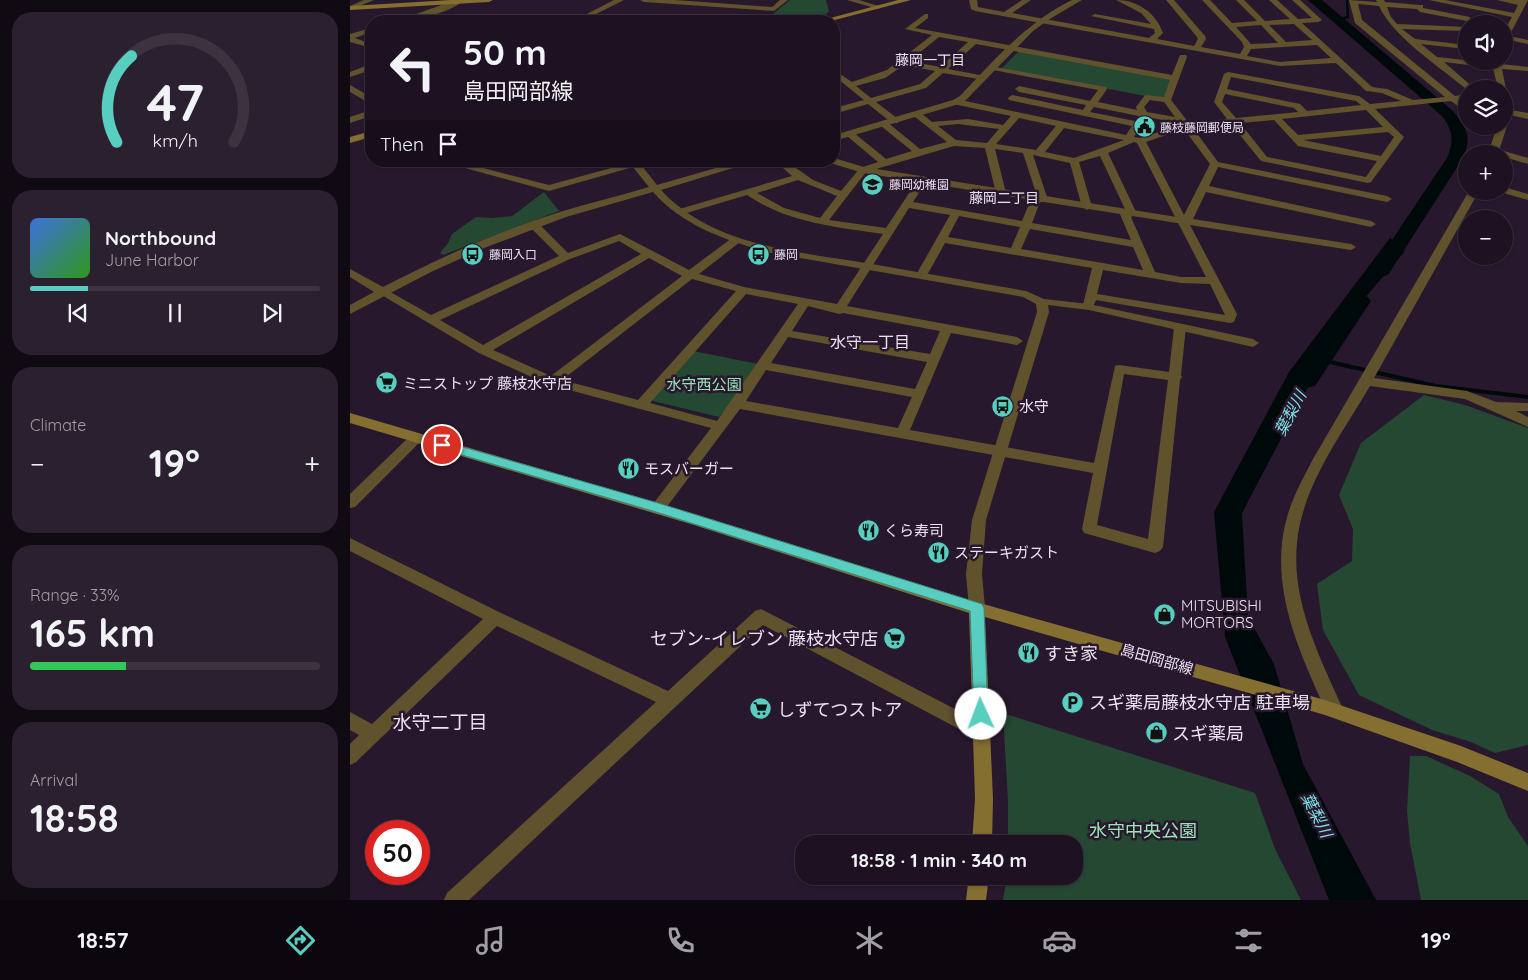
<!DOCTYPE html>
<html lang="en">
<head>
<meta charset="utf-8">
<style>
	body { margin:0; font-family:Quicksand,"Noto Sans JP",sans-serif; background:#2b202f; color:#f1f3f6; height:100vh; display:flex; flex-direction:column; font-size:19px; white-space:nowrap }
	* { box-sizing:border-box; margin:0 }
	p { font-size:16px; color:#a19ea5 }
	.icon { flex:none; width:28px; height:28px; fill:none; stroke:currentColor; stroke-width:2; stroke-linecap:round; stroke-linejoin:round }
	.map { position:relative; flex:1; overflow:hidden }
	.panel { display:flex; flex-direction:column; gap:12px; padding:12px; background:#100a13; width:350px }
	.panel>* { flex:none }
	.top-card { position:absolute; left:15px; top:15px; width:475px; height:152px; border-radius:20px; box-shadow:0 1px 4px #0004,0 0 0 1px #3c3240; background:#1e1222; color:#f1f3f6; overflow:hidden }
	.tools { position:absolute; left:1108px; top:15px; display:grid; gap:10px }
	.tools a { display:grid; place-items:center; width:55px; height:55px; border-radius:50%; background:#1e1222; box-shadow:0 1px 4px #0004,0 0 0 1px #3c3240; font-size:25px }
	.speed { position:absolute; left:15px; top:820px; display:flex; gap:10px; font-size:25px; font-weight:700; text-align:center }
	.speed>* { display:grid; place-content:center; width:65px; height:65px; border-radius:50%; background:#1e1222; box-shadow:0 1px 4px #0004,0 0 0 1px #3c3240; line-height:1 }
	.speed .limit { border:8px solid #d22; background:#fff; color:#111 }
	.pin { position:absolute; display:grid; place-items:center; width:42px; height:42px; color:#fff; margin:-21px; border:2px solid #fff; border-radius:50%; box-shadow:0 1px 5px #0007 }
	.me { position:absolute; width:55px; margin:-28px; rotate:358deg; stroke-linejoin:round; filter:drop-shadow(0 0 4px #0008) }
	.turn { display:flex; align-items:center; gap:18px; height:105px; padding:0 15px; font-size:22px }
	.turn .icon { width:65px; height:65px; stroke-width:2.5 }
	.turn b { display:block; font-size:35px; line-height:42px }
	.then { display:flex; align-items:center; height:48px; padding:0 15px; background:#0003; gap:10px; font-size:19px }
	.big { font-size:38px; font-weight:800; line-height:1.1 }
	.panel .widget { flex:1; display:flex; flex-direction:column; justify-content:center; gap:8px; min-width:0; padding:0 18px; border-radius:20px; background:#2b202f }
	.panel .dial { align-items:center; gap:0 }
	.dial svg { height:130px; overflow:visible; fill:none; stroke:#3c3240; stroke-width:7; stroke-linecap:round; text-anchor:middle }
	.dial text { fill:#f1f3f6; stroke:none }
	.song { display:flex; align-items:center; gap:15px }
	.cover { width:60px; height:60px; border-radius:8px; background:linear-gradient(135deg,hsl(220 70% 55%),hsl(110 70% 35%)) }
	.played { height:5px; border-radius:2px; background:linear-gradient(90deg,#58cec0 20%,#3c3240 20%) }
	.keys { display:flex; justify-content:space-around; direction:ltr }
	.heat { display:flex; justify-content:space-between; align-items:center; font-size:28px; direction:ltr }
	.charge { height:8px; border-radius:4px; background:linear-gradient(90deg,#34c759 33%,#3c3240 0) }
	.trip { position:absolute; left:445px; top:835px; width:288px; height:50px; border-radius:20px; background:#1e1222; box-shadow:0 1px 4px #0004,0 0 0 1px #3c3240; font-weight:800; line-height:50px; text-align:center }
	.tab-bar { display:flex; height:80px; justify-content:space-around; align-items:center; background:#0c070e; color:#a19ea5 }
	.tab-bar .icon { width:35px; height:35px }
	.tab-bar .selected { color:#58cec0 }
	.tab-bar b { font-size:22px; color:#f1f3f6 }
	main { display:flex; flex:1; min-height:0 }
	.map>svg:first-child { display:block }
	.green { fill:#254833 }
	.water { fill:#000909 }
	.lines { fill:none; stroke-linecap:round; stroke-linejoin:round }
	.stream-far1 { stroke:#000909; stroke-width:2.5 }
	.stream { stroke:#000909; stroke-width:4 }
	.river { fill:#000909; fill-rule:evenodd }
	.minor { fill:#60522d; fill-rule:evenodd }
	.tertiary { fill:#60522d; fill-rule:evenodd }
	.secondary { fill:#846e30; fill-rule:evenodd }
	.route { fill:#58cec0; stroke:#39867d }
	.labels { text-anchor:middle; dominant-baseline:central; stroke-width:5; stroke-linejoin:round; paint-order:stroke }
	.far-poi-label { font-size:12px; fill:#ebe0ef; stroke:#28182d; text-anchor:start }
	.far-neighbourhood-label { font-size:14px; fill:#ebe0ef; stroke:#28182d }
	.poi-label { font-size:15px; fill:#ebe0ef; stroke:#28182d; text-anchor:start }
	.park-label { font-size:15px; fill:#9be3b6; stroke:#28182d }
	.street-label { font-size:15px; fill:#ebe0ef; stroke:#28182d }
	.neighbourhood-label { font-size:16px; fill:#ebe0ef; stroke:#28182d }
	.water-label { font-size:16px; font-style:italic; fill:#7be1e1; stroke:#28182d }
	.near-poi-label { font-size:18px; fill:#ebe0ef; stroke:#28182d; text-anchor:start }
	.near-park-label { font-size:18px; fill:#9be3b6; stroke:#28182d }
	.near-neighbourhood-label { font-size:19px; fill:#ebe0ef; stroke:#28182d }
</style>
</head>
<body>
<main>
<section class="panel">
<div class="widget dial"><svg viewBox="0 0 100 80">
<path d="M14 69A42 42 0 1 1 86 69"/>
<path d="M14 69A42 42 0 0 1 23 16" stroke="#58cec0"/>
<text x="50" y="56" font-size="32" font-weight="700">47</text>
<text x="50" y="72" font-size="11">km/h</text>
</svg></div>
<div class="widget">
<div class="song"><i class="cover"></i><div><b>Northbound</b><p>June Harbor</p></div></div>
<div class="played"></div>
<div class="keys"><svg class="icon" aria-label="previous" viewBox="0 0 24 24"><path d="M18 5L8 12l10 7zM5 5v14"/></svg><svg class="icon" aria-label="pause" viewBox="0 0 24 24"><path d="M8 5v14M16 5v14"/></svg><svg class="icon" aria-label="next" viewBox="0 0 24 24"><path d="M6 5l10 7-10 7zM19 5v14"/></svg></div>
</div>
<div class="widget"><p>Climate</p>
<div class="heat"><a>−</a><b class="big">19°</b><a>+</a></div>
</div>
<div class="widget"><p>Range · 33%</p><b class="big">165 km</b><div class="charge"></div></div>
<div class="widget"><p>Arrival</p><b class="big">18:58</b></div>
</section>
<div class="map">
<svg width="1178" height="900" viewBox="0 0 1178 900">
	<rect width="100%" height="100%" fill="#28182d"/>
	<path class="green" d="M 440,0 L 476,0 L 479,11 C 468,26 438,19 423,18 L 423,14 Z
		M 669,51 L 822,80 L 816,98 L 812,99 L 653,69 L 652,68 Z
		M 194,192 L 209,211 L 93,255 L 90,253 L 98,243 L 102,234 L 126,217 L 142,218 L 162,216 Z
		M 343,351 L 408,364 L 383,401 L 369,417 L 303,401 L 303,399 Z
		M 1074,395 L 1115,405 L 1178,428 L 1178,745 L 1145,753 L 1121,742 L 1082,730 L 1009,695 L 973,630 L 967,584 L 1002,561 L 1003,529 L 989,495 L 1011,443 Z
		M 653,713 L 905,793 L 925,849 L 951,900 L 653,900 L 657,876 L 724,876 L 724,844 L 658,844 L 658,801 Z
		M 1060,756 L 1076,756 L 1120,776 L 1149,794 L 1158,817 L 1178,846 L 1178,900 L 1071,900 L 1060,843 L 1057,811 Z"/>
	<path class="water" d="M 1040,238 L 1055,251 L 1002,313 L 976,353 L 892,513 L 898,617 L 924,664 L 953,764 L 1026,900 L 979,900 L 875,637 L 864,512 L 939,372 Z"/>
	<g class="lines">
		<path class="stream-far1" d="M 987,20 L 998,17 L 997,0"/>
		<path class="stream" d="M 971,360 L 1086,386 L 1178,397"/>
		<path class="river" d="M 958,0 L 972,0 L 1103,111 C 1117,129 1122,136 1113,158 L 1038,275 L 1031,277 L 1024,275 L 1021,271 L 1097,158 C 1104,141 1103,132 1093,117 Z
			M 1011,295 L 1018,297 L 1021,301 L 965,386 L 957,388 L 949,386 L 946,381 L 949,376 L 1004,297 Z"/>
		<path class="minor" d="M 14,0 L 24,0 L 0,10 L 0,6 Z
			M 105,0 L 112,2 C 100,12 63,22 47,21 Z
			M 264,0 L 274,0 L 232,21 L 223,21 Z
			M 290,0 L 325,0 L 422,7 L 430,0 L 438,0 L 424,11 L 294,2 Z
			M 497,0 L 509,0 L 532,7 L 528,9 Z
			M 619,0 L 627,0 L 628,7 L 654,12 L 672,0 L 681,0 L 662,13 L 799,38 L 805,33 L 804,29 L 741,16 L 745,14 L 801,24 L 791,13 L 766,0 C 788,0 806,13 813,33 L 807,39 L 844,46 L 848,39 L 847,37 L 816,0 L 824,0 L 855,36 L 856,39 L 851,47 L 890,54 L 894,47 L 892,42 L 852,0 L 860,0 L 882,23 L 907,21 L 886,0 L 894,0 L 915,21 L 940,19 L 919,0 L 927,0 L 948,19 L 962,18 L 942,0 L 950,0 L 972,20 L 968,22 L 952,23 L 1022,87 L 1037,89 L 1063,100 L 1095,97 L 1005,23 L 999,0 L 1027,2 L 1026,0 L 1034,0 L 1035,2 L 1070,5 L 1073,5 L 1073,8 L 1120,17 L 1120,21 L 1117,21 L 1070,12 L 1067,9 L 1037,7 L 1041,17 L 1047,24 L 1116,27 L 1116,31 L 1052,29 L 1065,39 L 1116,45 L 1116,49 L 1071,44 L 1087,57 L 1142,63 L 1142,61 L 1150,61 L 1151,64 L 1178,67 L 1178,71 L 1152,69 L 1156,89 L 1154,91 L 1154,89 L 1148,89 L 1143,68 L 1094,62 L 1125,89 L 1116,89 C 1090,67 1043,37 1029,6 L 1008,4 L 1012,20 L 1105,96 L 1116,94 L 1116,100 L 1110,100 L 1116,105 L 1116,112 L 1101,101 L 1025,109 L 1054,137 L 1021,182 L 1018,183 L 911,161 L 881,124 L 843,128 L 868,162 L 1037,196 L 1042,199 L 1037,202 L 868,167 L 859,186 L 1021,221 L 1026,224 L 1021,227 L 856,192 L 843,219 L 1001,244 L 1006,247 L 1001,250 L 840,225 L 887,314 L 884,322 L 880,323 L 746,300 L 743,307 L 735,307 L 733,305 L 742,268 L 595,243 L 576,277 L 568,277 L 566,275 L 600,215 L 559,208 L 497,306 L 667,337 L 673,341 L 667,345 L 601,333 L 560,430 L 744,463 L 765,366 L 769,365 L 819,372 L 824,327 L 826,324 L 834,324 L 836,327 L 831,375 L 832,377 L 830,380 L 813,547 L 810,551 L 805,553 L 734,533 L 732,529 L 743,473 L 390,409 L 313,512 L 308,513 L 303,512 L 301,508 L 303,504 L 361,428 L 197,384 L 129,353 L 25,291 L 31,288 L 35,289 L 81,315 L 209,256 L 180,227 L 179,225 L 184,222 L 188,223 L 218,253 L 270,234 L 339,270 L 382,238 L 390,238 L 391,240 L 390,242 L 349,274 L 394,287 L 487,304 L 533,234 C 485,227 438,223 397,195 L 330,215 L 325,212 L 326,210 L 442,176 L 425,161 L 436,161 L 463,180 L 491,191 L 510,168 L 528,162 L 497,136 L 497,132 L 503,132 L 536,159 L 562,151 L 531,126 L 531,122 L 537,122 L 570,149 L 597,142 L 565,117 L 565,113 L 571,113 L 582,122 L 618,119 L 653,125 L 661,116 L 603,104 L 602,102 L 606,99 L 776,135 L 782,126 L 659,100 L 658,98 L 662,95 L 733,110 L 736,105 L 669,92 L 665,89 L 669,86 L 740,101 L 748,90 L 643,70 L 640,70 L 640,66 L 756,87 L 757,89 L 748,102 L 787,110 L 786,107 L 795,95 L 814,97 L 820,80 L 626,44 L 598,69 L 635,76 L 635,80 L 593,73 L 576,88 L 526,102 L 548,119 L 548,123 L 542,123 L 518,104 L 484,114 L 484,108 L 514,100 L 484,76 L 484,70 L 502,82 L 537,70 L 582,35 L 555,29 L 575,14 L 578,14 L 578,18 L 565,28 L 822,75 L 830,55 L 836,55 L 837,57 L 821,100 L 839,123 L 877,119 L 864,102 L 874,74 L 878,72 L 1009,96 L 1020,104 L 1051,101 L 1032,93 L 1016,91 L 986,63 L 930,66 L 625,11 L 621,9 ZM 944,24 L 962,40 L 936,42 L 919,25 ZM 911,25 L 928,43 L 901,44 L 886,27 ZM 589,37 L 618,42 L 590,67 L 559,61 ZM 967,45 L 981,58 L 930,62 L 897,56 L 901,49 ZM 554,65 L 585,71 L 570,84 L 521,98 L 506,86 L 535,78 ZM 881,77 L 1006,101 L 1011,105 L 957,111 L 950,104 L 877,89 ZM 875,94 L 944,108 L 948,112 L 886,118 L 872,102 ZM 800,100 L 814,102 L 825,117 L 797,112 L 794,107 ZM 744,107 L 789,116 L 785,121 L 740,112 ZM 1016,110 L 1033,127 L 948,135 L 932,119 ZM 796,117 L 830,123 L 831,125 L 790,138 L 784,137 ZM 669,118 L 706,126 L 686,150 L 646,144 ZM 924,120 L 948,146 L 1027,161 L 1016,177 L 917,157 L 890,123 ZM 608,124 L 649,129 L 637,143 L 606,140 L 588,126 ZM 714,128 L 774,140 L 724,158 L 695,152 ZM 834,129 L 860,164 L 834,215 L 796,142 ZM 1038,132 L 1044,137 L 1031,156 L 953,140 ZM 784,142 L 787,143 L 856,277 L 831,277 L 805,272 L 781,217 L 787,214 L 758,153 ZM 604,146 L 635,148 L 646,193 L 651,196 L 656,193 L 645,149 L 673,153 L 687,196 L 681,199 L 672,221 L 563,202 L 577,180 L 572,177 L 569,178 L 536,228 L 479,220 L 516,172 ZM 683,155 L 720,163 L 732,207 L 737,210 L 742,207 L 729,162 L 750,156 L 775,209 L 769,212 L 781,240 L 682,223 L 690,202 L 697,202 L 698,200 ZM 448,180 L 487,196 L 470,218 L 434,208 L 407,193 ZM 609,216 L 670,227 L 661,248 L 598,237 ZM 680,229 L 783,247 L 793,270 L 671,249 ZM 269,241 L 291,254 L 133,345 L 90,320 L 220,259 ZM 299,258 L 332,276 L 201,376 L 143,350 ZM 753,270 L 831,283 L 860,284 L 875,315 L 747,294 ZM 342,279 L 386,291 L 288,400 L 212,380 ZM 396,294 L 448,304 L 367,421 L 300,403 ZM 458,306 L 489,314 L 493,313 L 590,331 L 580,354 L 442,331 ZM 438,337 L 577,362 L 565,389 L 421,363 ZM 416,370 L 562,397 L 548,428 L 396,401 ZM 774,374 L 818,380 L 798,539 L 747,525 Z
			M 1079,0 L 1095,0 L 1164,13 L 1168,5 L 1147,0 L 1178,0 L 1159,36 L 1178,40 L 1178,44 L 1154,39 L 1154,31 L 1162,17 Z
			M 21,28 L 21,32 L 5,38 L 21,44 L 21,48 L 0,42 L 0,34 Z
			M 18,65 L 21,65 L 21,70 L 0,77 L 0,72 Z
			M 0,85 L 21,97 L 21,104 L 0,92 Z
			M 1154,93 L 1158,96 L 1161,110 L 1178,113 L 1178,119 L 1160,115 L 1158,122 L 1155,124 L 1157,126 L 1148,154 L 1138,154 L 1147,126 L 1154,126 Z
			M 21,110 L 21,116 L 0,123 L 0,117 Z
			M 1154,151 L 1178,158 L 1178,164 L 1154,157 L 1154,154 L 1149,154 Z
			M 89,161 L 106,161 L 199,185 L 287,161 L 304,161 L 199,191 Z
			M 1154,187 L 1178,194 L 1178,200 L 1150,192 L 1154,191 Z
			M 1119,191 L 1129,191 L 1024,378 L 1117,391 L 1146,402 L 1178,403 L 1178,411 L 1166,411 L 1178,417 L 1178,427 L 1115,399 L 1020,386 C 992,434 952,486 947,543 C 941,601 970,658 993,709 L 990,715 L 984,717 L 978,715 C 951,656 920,591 935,525 C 940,502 952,480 963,459 Z
			M 66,433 L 71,435 L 73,438 L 71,441 L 5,507 L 0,508 L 0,494 L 61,435 Z
			M 0,538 L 151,613 L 318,691 L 405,611 L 411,609 L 638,726 L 641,732 L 638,738 L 632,740 L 626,738 L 413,625 L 119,900 L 94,900 L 97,893 L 306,702 L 147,626 L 6,762 L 0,765 L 0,744 L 9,735 L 0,730 L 0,712 L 22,724 L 133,619 L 0,551 Z"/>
		<path class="tertiary" d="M 722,0 L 732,0 L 698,20 L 683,31 L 616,100 L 609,104 L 484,141 L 484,135 L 603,100 L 610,96 C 644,60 677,22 722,0 Z
			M 484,158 L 514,167 L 833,218 L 838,221 L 833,224 L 513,173 L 480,163 L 478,161 L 484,161 Z
			M 278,161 L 288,161 L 307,185 L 390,161 L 406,161 L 311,190 C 363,247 451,252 522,264 C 573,273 625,282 676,291 L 694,299 L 739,304 L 903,339 L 909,343 L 903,347 L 739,310 L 698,305 L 699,312 L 636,520 L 632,574 L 635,608 L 633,613 L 627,615 L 621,613 L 619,608 L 616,574 L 622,520 L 687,312 L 686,304 L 673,297 L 416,252 C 374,239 333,226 303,192 L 216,217 L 134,248 L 81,272 L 0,314 L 0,305 L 24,292 L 0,277 L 0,269 L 33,287 C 89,258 149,231 210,212 C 239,203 269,196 299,187 Z"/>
		<path class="secondary" d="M 101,0 L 143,0 L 139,2 L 0,10 L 0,6 Z
			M 548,0 L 561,0 L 481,21 L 469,21 Z
			M 21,131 L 21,137 L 0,143 L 0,137 Z
			M 0,413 L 345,514 L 626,602 L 975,700 L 1111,746 L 1178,773 L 1178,791 L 1107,762 L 975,715 L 635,617 L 643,799 L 642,844 L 622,844 L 625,799 L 619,613 L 344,525 L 0,423 Z
			M 619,876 L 639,876 L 636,900 L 616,900 Z"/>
	</g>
	<path class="route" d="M 92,441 L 308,503 L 632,604 L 634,608 L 638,714 L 636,719 L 631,721 L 626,719 L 624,714 L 620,611 L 306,512 L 88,448 L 86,445 Z"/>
	<defs>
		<symbol id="civic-disc" viewBox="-11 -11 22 22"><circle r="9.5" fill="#58cec0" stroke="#28182d"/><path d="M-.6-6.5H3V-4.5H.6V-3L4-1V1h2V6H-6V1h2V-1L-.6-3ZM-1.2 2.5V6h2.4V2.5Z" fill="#111"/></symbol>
		<symbol id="school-disc" viewBox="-11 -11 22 22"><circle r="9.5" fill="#58cec0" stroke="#28182d"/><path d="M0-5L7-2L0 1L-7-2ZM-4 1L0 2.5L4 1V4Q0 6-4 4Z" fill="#111"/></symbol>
		<symbol id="bus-disc" viewBox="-11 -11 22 22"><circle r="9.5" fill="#58cec0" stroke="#28182d"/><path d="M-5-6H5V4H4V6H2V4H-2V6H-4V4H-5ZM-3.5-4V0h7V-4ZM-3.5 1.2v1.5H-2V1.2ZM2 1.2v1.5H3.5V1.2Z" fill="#111"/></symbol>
		<symbol id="supermarket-disc" viewBox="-11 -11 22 22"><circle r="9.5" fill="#58cec0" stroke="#28182d"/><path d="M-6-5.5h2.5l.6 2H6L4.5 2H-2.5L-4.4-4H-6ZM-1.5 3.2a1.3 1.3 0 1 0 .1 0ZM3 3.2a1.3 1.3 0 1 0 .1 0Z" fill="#111"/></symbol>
		<symbol id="restaurant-disc" viewBox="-11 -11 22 22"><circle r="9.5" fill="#58cec0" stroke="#28182d"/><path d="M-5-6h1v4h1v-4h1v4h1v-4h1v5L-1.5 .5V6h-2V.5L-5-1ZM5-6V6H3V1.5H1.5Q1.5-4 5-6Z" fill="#111"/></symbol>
		<symbol id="shop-disc" viewBox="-11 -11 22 22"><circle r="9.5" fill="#58cec0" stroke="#28182d"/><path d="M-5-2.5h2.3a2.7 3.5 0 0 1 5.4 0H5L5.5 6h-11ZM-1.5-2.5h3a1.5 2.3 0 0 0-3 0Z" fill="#111"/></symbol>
		<symbol id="parking-disc" viewBox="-11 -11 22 22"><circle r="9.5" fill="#58cec0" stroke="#28182d"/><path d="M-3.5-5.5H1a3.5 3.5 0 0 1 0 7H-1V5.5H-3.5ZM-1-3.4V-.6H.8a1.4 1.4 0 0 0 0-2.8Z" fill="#111"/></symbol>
	</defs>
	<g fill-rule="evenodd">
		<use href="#civic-disc" x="782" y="114" width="25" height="25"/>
		<use href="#school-disc" x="510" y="172" width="25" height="25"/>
		<use href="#bus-disc" x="110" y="242" width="25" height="25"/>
		<use href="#bus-disc" x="396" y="242" width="25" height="25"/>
		<use href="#supermarket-disc" x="24" y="370" width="25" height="25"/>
		<use href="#bus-disc" x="640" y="394" width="25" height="25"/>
		<use href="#restaurant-disc" x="266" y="456" width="25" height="25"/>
		<use href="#restaurant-disc" x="506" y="518" width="25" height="25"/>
		<use href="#restaurant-disc" x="576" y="540" width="25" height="25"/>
		<use href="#shop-disc" x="802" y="602" width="25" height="25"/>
		<use href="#supermarket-disc" x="532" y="626" width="25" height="25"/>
		<use href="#restaurant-disc" x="666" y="640" width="25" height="25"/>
		<use href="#parking-disc" x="710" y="690" width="25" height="25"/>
		<use href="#supermarket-disc" x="398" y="696" width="25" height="25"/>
		<use href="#shop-disc" x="794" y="720" width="25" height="25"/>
	</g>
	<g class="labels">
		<g class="far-poi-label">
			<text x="810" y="127">藤枝藤岡郵便局</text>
			<text x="539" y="184">藤岡幼稚園</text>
			<text x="139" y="254">藤岡入口</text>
			<text x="424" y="254">藤岡</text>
		</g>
		<g class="far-neighbourhood-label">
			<text x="580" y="60">藤岡一丁目</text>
			<text x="654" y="198">藤岡二丁目</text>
		</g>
		<g class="poi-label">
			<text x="53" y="383">ミニストップ 藤枝水守店</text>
			<text x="669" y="406">水守</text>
			<text x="294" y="468">モスバーガー</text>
			<text x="534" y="530">くら寿司</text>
			<text x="604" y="552">ステーキガスト</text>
			<text x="831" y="605">MITSUBISHI<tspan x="831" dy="17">MORTORS</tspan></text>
		</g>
		<g class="park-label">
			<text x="354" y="384">水守西公園</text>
		</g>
		<g class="street-label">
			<text transform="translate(807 659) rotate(16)">島田岡部線</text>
		</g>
		<g class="neighbourhood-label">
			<text x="520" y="342">水守一丁目</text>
		</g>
		<g class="water-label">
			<text transform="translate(940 413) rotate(-62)">葉梨川</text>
			<text transform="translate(967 815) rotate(63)">葉梨川</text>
		</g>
		<g class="near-poi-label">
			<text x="528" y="638" text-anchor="end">セブン-イレブン 藤枝水守店</text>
			<text x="694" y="653">すき家</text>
			<text x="739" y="702">スギ薬局藤枝水守店 駐車場</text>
			<text x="427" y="709">しずてつストア</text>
			<text x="822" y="733">スギ薬局</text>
		</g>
		<g class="near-park-label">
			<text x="793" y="830">水守中央公園</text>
		</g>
		<g class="near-neighbourhood-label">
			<text x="90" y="722">水守二丁目</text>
		</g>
	</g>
</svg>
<div class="tools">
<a><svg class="icon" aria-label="sound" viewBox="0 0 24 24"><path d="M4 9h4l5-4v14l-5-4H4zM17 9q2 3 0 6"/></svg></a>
<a><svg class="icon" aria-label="layers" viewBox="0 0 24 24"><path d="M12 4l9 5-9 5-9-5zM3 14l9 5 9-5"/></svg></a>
<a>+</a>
<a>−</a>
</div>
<div class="speed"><div class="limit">50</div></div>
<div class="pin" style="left:92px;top:445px;background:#d93025"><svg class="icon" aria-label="arrive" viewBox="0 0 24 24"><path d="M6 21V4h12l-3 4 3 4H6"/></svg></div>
<svg class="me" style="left:631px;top:714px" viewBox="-20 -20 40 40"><circle r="19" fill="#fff"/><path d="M0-13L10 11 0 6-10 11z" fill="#58cec0"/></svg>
<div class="trip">18:58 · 1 min · 340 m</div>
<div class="top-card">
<div class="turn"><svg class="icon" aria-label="left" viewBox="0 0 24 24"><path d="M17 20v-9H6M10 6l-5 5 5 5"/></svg><div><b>50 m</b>島田岡部線</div></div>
<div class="then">Then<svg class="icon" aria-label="arrive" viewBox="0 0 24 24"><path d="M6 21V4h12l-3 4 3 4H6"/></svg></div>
</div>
</div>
</main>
<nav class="tab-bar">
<b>18:57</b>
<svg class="icon selected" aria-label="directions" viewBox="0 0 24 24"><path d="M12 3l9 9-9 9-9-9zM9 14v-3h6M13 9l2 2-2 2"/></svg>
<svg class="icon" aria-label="music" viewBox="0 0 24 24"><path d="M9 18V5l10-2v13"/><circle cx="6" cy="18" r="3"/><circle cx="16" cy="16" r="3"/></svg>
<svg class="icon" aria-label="phone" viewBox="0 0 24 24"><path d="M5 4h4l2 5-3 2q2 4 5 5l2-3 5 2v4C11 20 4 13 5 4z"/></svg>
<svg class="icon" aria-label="climate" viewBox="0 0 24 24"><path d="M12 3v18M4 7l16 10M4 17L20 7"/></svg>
<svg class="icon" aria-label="car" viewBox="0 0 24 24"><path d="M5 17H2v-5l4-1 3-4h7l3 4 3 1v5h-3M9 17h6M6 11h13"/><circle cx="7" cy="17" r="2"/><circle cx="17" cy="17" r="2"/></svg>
<svg class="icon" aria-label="filters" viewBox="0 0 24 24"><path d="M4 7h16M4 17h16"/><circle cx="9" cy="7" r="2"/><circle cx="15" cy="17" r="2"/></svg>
<b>19°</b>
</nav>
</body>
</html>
